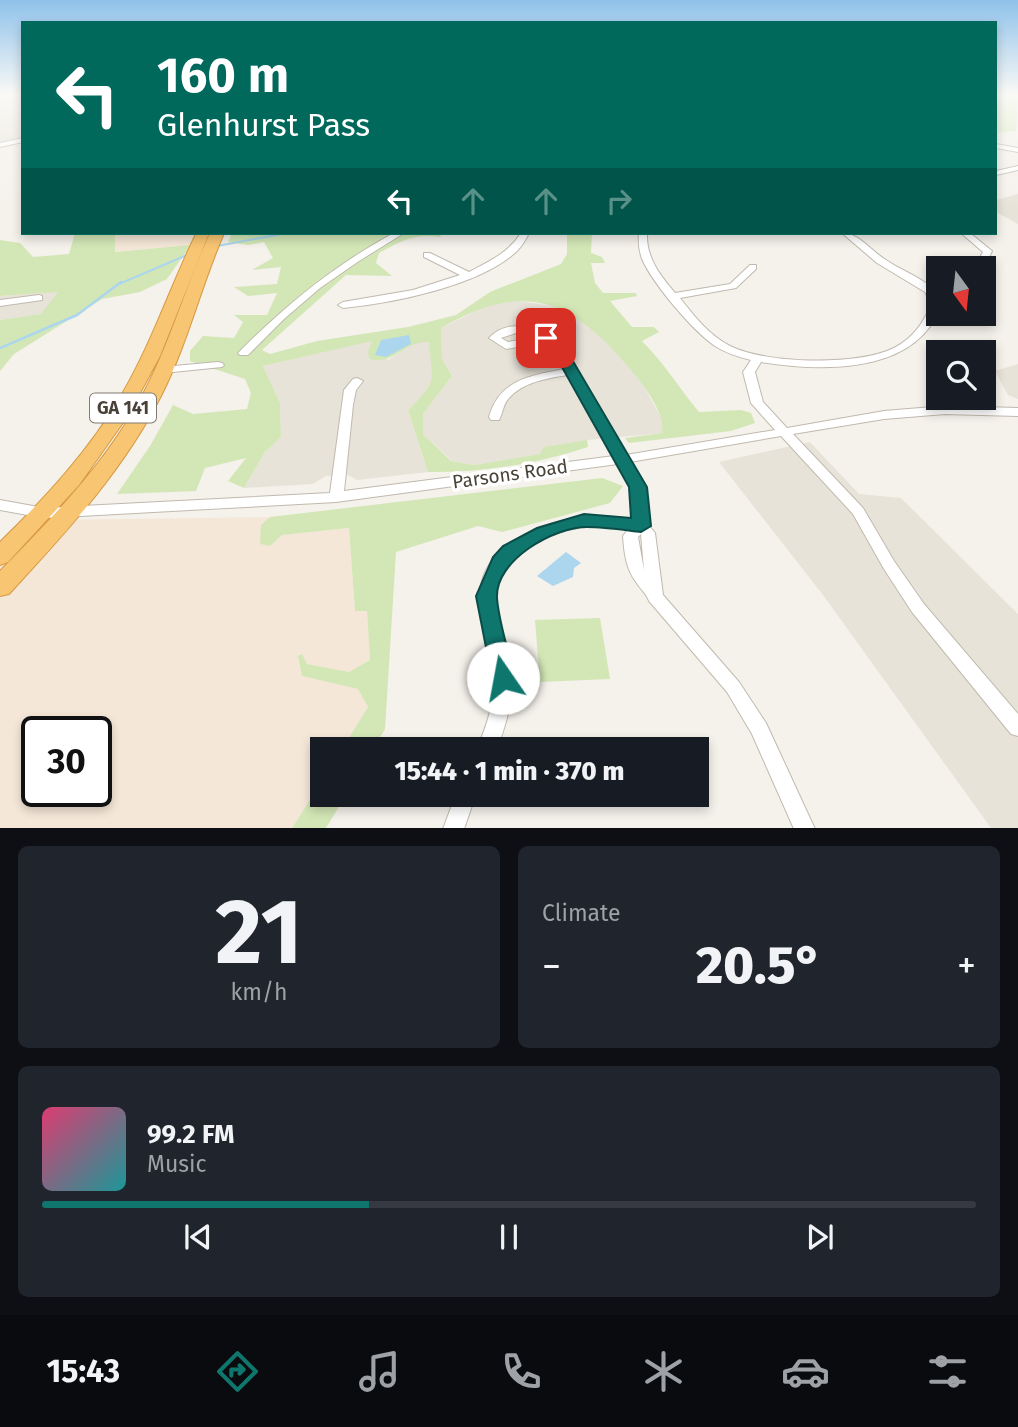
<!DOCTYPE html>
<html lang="en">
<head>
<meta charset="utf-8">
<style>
	body { margin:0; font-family:"Fira Sans",sans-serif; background:#20242c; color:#f1f3f6; height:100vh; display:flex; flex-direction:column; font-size:26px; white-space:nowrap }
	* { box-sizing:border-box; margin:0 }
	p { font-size:23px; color:#9ea1a6 }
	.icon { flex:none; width:38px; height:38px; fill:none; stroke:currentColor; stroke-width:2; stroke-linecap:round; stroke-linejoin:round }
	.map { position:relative; height:828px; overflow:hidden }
	.details { display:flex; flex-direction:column; gap:18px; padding:18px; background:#0d0f14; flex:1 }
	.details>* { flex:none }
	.guide { position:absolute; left:21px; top:21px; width:976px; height:214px; border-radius:0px; box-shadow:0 4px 10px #0003; background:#00695c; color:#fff; overflow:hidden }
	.needle { width:46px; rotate:165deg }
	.tools { position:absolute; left:926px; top:256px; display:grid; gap:14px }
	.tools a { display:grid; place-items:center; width:70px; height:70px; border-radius:0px; background:#171b24; box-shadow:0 4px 10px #0003; font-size:35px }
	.speed { position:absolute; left:21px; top:716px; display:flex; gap:14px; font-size:35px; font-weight:700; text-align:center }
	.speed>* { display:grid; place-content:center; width:91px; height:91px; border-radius:50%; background:#171b24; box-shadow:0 4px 10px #0003; line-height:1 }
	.speed .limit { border:4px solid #111; border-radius:10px; background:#fff; color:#111 }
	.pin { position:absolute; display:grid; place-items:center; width:60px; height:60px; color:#fff; margin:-30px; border-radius:14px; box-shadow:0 4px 10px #0006 }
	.me { position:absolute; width:77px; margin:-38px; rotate:348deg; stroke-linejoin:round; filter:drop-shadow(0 0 5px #0008) }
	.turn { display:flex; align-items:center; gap:24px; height:147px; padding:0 21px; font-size:32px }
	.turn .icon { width:91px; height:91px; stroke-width:2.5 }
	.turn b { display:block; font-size:49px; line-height:60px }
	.lanes { display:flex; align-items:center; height:66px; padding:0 21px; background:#0003; justify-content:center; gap:35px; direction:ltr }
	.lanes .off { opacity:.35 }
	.big { font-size:52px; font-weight:800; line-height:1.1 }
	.details .tile { flex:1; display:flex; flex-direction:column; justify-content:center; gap:10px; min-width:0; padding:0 24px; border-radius:10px; background:#20242c }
	.details .dial { align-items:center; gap:0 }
	.dial b { font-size:91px; line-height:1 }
	.song { display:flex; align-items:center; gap:21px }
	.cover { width:84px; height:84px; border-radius:10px; background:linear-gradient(135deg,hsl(340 70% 55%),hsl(180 70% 35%)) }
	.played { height:7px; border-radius:4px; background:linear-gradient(90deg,#0f766e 35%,#363941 35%) }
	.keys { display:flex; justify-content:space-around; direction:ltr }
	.heat { display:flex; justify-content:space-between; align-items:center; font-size:38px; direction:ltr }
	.details .tiles { flex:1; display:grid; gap:18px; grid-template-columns:1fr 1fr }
	.tile:last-child { grid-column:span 2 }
	.trip { position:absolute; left:310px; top:737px; width:399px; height:70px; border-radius:0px; background:#171b24; box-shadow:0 4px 10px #0003; font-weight:800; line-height:70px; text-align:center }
	.dock { display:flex; height:112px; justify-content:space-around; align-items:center; background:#090b0e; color:#9ea1a6 }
	.dock .icon { width:49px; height:49px }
	.dock .current { color:#0f766e }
	.dock b { font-size:32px; color:#f1f3f6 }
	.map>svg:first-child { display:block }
	.residential { fill:#e8e3d9 }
	.commercial { fill:#f5e7d8; fill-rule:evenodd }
	.green { fill:#d3e7b6 }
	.water { fill:#abd6ee }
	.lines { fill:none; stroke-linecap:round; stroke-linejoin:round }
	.stream-far1 { stroke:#abd6ee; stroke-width:2 }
	.stream { stroke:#abd6ee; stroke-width:2.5 }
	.minor-casing { stroke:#c0b9ae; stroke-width:2 }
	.highway-casing { stroke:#d79942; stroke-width:2 }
	.minor { fill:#fff; fill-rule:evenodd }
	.highway { fill:#f8c573; fill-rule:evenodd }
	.route { fill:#0f766e; stroke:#0a4d48; stroke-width:2 }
	.labels { text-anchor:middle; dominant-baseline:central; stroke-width:7; stroke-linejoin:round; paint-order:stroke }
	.shield { fill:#fff; stroke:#807b74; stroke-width:2 }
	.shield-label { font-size:18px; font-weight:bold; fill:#494239 }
	.street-label { font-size:19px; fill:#494239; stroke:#fff }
</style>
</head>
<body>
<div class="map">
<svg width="1018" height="829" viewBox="0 0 1018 829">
	<rect width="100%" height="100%" fill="#f5f1eb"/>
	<path class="residential" d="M 0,94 L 23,94 L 23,138 L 0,142 Z
		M 1018,194 L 1018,224 L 996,212 L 996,200 Z
		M 59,291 L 42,314 L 0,320 L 0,296 Z
		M 520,301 L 559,307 L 585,321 L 611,346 L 642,383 L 664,423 L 663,433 L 587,440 L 540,454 L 474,465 L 452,461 L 423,434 L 423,414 L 452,376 L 442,359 L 441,328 L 490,304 Z
		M 373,340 L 388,360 L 419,341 L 429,341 L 435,372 L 427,391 L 408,410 L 428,472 L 357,480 L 348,475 L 326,476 L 313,484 L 244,488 L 265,452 L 281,437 L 280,403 L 263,366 Z
		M 1018,364 L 1018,399 L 1008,395 L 995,371 Z
		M 810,442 L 859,494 L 901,498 L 1018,614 L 1018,828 L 991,828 L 823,595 L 719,462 Z"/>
	<path class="commercial" d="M 115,233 L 210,233 L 203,244 L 114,252 Z
		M 270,517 L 261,526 L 261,544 L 270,546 L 282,535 L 349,528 L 355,611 L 367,610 L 370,660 L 350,672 L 330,671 L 307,664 L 302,654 L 302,676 L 358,689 L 368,707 L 342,749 L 322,749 L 322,781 L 292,828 L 0,828 L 0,558 L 44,520 ZM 37,732 L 96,732 L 96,791 L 37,791 Z"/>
	<path class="green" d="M 996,94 L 1018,94 L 1016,131 L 996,133 Z
		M 75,233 L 115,233 L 115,252 L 191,245 L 167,279 L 140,292 L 102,299 L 14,354 L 0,371 L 0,320 L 41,314 L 58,292 L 0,296 L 0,240 L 20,243 L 33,257 L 69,254 Z
		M 232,233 L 442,233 L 440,237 C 415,233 401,241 379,253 L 376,263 L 392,276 L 346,275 L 262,350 L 270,354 L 317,341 L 408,327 L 456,315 L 490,292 L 561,264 L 567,254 L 567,233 L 592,233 L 591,253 L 602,257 L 605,263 L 591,263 L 595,283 L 603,293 L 636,293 L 637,296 L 610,301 L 632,327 L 654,327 L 659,332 L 642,341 C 664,363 679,388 699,412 L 741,410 L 751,413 L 755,423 L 731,431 L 629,443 L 625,438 L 662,433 C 665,414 647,390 635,375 C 576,302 528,277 441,328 L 442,359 L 452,376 L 423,414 L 423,434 L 451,461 L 474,465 L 540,454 L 544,447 L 587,440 L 588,447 C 537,464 481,473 428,472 L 408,410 C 439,380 432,381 429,342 C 406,340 394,366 369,359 L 368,351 L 372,341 L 263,366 L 280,403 L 281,437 L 265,452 L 244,488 L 228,481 L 246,458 L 205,468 L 196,491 L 117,494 L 150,446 L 173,405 L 193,414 L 247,409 L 251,393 L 245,379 L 190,361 L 190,351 L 203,336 L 234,338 L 243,322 L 234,315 L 267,315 L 277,293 L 248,296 L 234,287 L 277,284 L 281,267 L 252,270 L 273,258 L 264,242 L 248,245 L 228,242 Z
		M 602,478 L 623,486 L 610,503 L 502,532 L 478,526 L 396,552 L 385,729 L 373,749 L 342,749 L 368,707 L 358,689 L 302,676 L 298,656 L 302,654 L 307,664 L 349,672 L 370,660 L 367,611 L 355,611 L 349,528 L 282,535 L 270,546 L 260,544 L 261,525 L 270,517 Z
		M 600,618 L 610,679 L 540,682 L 535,620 Z
		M 322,781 L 322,794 L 346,795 L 326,828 L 292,828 Z"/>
	<path class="water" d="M 409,335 L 411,344 L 386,357 L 375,355 L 381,340 Z
		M 566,552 L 581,563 L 574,568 L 573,577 L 553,586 L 537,576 Z"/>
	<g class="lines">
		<path class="stream-far1" d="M 217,246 L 287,233
			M 119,284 L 187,255"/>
		<path class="stream" d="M 0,348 L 77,315 L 121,282"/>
		<defs>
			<path id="minor" d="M 23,138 L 23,142 L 0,147 L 0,143 Z
				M 996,144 L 1018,148 L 1018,152 L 996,148 Z
				M 1018,166 L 1018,170 L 996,175 L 996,171 Z
				M 394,233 L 404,233 L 359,261 L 320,288 L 284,319 L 248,355 L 240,355 L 238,353 L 240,351 C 287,304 336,264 394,233 Z
				M 521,233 L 529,233 C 526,239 522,246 517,251 C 480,286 393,303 343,308 L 338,305 L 343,302 L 413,290 L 460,275 L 424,257 L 424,253 L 430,253 L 469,272 C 490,261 508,253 521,233 Z
				M 639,233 L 647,233 C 646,258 660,275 675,293 L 730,284 L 750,265 L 756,265 L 756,269 L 736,288 L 680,298 C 694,316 709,335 730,346 C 766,364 858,366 894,348 C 912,339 925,322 931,303 L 925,292 L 877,263 L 842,233 C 859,233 871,251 886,260 C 900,270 919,276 932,288 C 939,294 940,309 936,317 C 905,375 817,371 761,362 L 755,372 L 763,402 L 787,428 L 884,411 L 945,406 L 1018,408 L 1018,416 L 945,414 L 884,419 L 793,434 L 863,508 L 894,561 L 924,604 L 1018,714 L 1018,736 L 1011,734 L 912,612 L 884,569 L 853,514 L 781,436 L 630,462 L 645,487 L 648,524 L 655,533 L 663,595 L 739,682 L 766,723 L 815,829 L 794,829 L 752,734 L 727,692 L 649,601 C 646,593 641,590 636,582 C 626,569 624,552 623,536 L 629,528 C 595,524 565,526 535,543 C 466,581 507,627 510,686 C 512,708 504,729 497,749 L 477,749 C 485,729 493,709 493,687 C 491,624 450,576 524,535 C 560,516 594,513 633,519 L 631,487 L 618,464 L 336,502 L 44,518 L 0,510 L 0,500 L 44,508 L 330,493 L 344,390 L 353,379 L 357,378 L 363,381 L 356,390 L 353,405 L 344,491 L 614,456 L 568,375 C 548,378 523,382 509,398 C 503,404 503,413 499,420 L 491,420 L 489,417 C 499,380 531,375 565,369 L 555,351 L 544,342 L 506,349 L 489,338 C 511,315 543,330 563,347 L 626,455 L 775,430 L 751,403 L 743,372 L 751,360 C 738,357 726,353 715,346 C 693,331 653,284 642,259 C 639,250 638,242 639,233 ZM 519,332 L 536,337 L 508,342 L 501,338 ZM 641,534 L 644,570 L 638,537 Z
				M 961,233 L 970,233 L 992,251 L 984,268 L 974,268 L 983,252 Z
				M 39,295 L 42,296 L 42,300 L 0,306 L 0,300 Z
				M 218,362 L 222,363 L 224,365 L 222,367 L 163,373 L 157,370 L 163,367 Z
				M 456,794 L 476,794 L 464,829 L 443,829 Z"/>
			<path id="highway" d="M 209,233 L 160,356 L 127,417 L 79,485 L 8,562 L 0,565 L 0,542 C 46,497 90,450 122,394 C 152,343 170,287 196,234 Z
				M 210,233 L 224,233 C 201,286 188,342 162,394 C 124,470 66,532 9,594 L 0,596 L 0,571 C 54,516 108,461 144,392 C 171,341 186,285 210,233 Z"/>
		</defs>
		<use href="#minor" class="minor-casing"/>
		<use href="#highway" class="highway-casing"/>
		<use href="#minor" class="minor"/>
		<use href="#highway" class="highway"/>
	</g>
	<linearGradient id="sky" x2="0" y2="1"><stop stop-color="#8fc2ea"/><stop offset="0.45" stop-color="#faf9f6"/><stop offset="1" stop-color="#faf9f6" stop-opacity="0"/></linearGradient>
	<rect width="1018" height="210" fill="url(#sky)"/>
	<path class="route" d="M 546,334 L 564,346 L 647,487 L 651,526 L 641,532 C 624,530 605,527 587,527 C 554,527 495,560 497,598 C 499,624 509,652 515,678 L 511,685 L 503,687 L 495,685 L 492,678 L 476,596 L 493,557 L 503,546 L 537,528 L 584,514 L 631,518 L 629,487 L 553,351 L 539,338 Z"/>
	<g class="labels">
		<rect class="shield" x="90" y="393.5" width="66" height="29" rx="5"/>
		<g class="shield-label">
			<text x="123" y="408">GA 141</text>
		</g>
		<g class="street-label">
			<text transform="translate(510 474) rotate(-8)">Parsons Road</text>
		</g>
	</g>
</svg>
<div class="tools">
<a><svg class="needle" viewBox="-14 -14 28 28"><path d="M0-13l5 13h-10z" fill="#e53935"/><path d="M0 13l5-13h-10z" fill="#9ea1a6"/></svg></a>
<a><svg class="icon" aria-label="search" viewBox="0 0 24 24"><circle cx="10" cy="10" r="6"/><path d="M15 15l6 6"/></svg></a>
</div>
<div class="speed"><div class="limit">30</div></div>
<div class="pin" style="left:546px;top:338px;background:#d93025"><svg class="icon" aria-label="arrive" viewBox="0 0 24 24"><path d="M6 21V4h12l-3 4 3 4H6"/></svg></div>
<svg class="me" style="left:503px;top:678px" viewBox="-20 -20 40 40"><circle r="19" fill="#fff"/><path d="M0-13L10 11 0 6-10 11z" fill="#0f766e"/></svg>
<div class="trip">15:44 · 1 min · 370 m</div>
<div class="guide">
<div class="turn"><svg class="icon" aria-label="left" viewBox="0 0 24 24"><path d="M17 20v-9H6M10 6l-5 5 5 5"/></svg><div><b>160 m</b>Glenhurst Pass</div></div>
<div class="lanes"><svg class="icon" aria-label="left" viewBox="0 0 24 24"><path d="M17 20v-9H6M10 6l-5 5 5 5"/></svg><svg class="icon off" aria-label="ahead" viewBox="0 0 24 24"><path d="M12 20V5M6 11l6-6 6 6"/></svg><svg class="icon off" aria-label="ahead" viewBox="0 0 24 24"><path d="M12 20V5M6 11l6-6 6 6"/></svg><svg class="icon off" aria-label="right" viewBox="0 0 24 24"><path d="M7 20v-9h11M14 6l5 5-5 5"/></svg></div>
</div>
</div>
<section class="details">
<div class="tiles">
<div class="tile dial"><b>21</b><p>km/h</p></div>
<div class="tile"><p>Climate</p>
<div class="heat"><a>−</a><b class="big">20.5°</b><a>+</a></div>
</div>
<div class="tile">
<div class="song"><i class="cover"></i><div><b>99.2 FM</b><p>Music</p></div></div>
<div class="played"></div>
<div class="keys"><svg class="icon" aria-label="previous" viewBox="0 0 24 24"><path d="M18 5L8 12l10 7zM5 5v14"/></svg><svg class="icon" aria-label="pause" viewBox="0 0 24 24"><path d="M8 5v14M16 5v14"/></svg><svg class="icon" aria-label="next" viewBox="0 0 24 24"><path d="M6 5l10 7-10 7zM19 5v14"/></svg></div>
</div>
</div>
</section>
<nav class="dock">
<b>15:43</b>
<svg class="icon current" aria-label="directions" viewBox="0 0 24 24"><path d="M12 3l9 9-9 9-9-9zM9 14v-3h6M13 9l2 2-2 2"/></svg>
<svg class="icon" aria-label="music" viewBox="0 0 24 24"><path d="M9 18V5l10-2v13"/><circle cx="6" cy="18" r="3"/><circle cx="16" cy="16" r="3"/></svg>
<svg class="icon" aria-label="phone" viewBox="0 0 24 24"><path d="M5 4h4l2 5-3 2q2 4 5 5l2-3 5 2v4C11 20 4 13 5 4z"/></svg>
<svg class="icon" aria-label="climate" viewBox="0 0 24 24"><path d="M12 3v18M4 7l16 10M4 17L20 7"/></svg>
<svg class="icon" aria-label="car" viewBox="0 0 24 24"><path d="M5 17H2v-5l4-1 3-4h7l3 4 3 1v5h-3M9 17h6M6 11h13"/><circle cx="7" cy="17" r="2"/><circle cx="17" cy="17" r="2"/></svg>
<svg class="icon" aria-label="filters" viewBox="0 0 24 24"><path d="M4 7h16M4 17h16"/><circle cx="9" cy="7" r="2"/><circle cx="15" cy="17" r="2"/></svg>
</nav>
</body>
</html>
